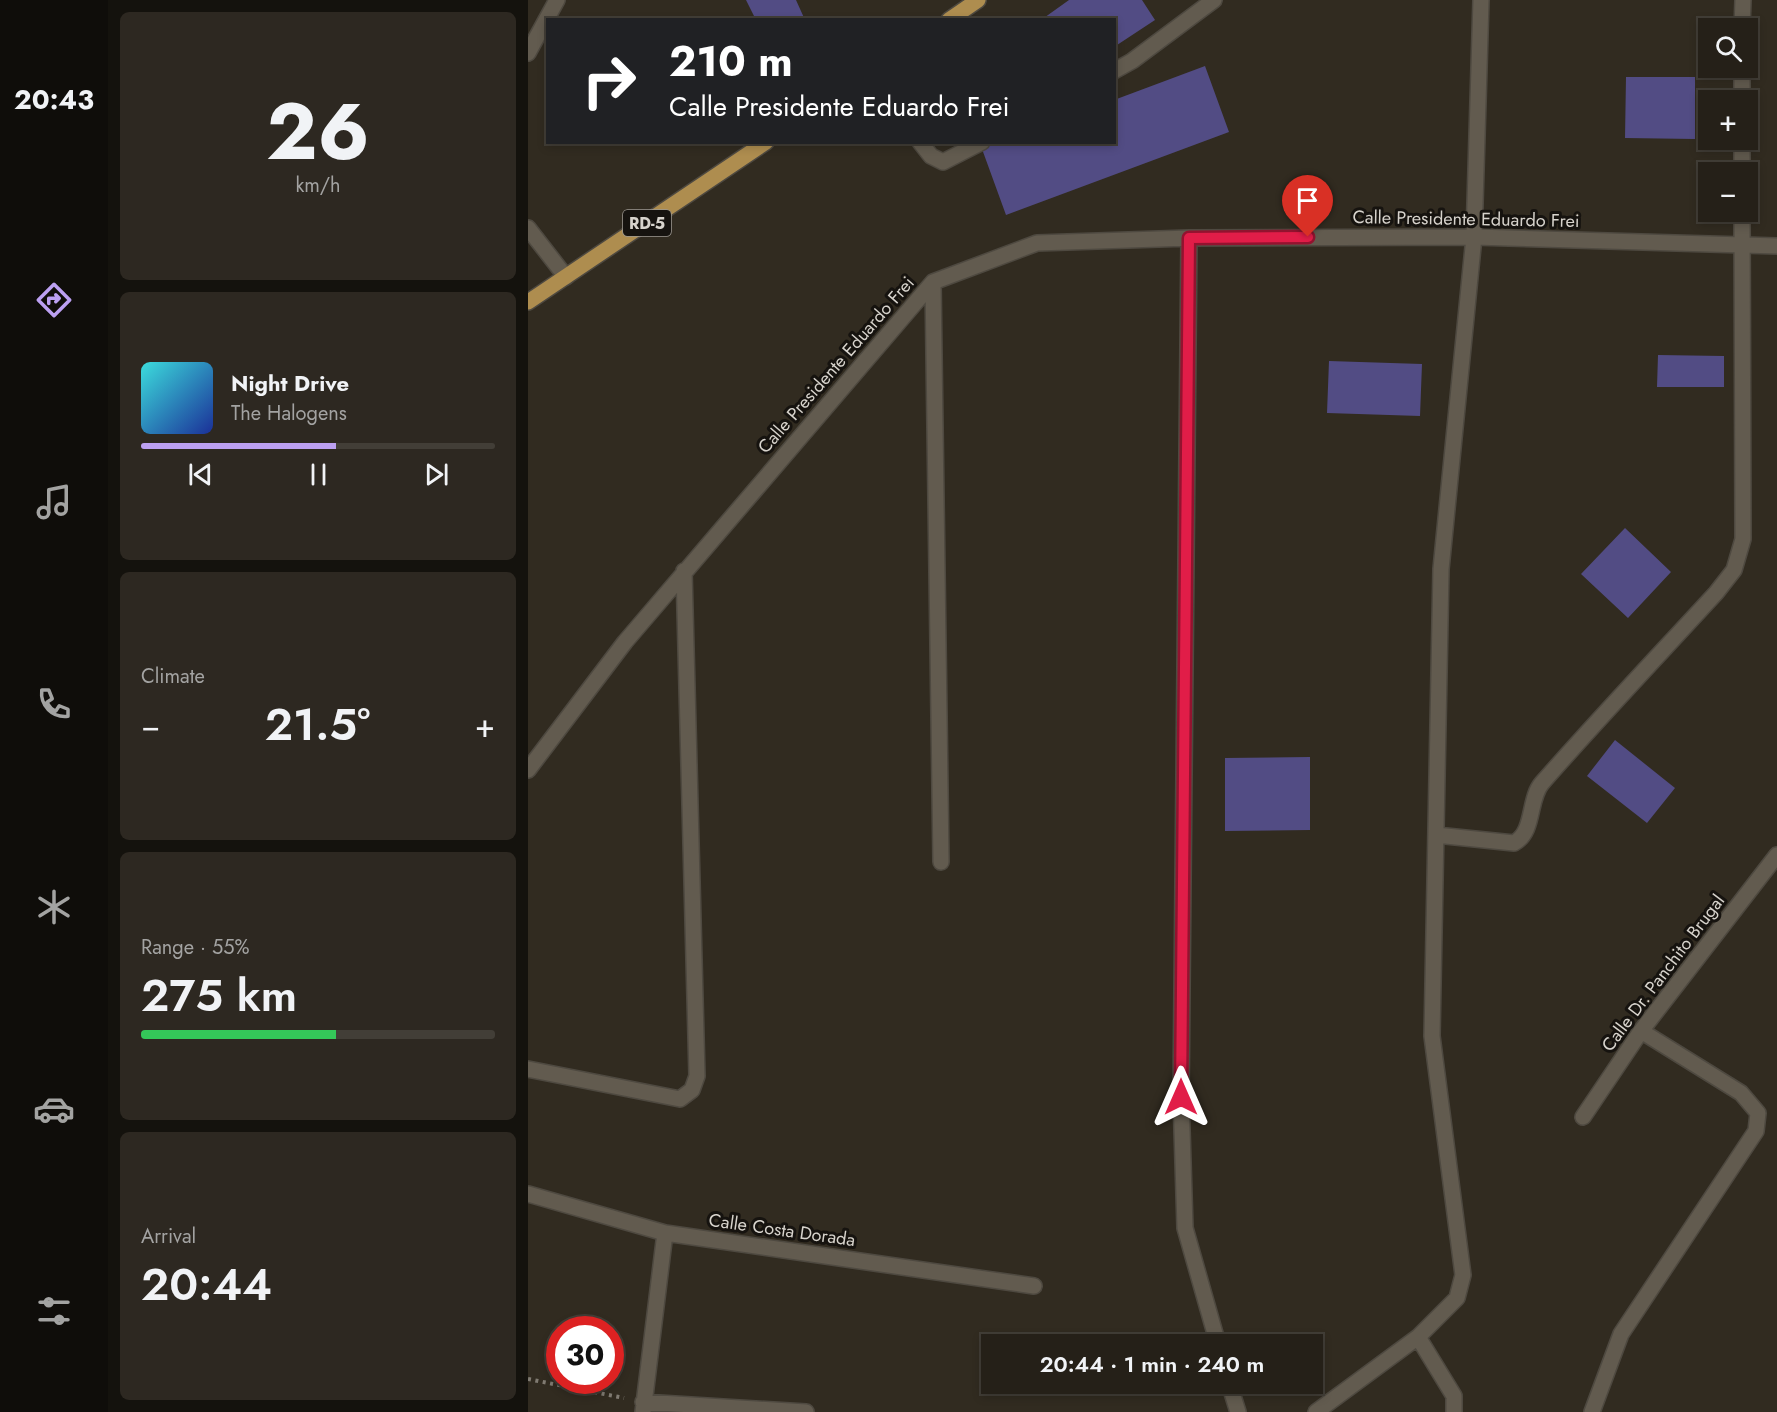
<!DOCTYPE html>
<html lang="en">
<head>
<meta charset="utf-8">
<style>
	body { margin:0; font-family:Jost,sans-serif; background:#2d2821; color:#f1f3f6; height:100vh; display:flex; flex-direction:column; font-size:22px; white-space:nowrap }
	* { box-sizing:border-box; margin:0 }
	p { font-size:20px; color:#a3a3a2 }
	.icon { flex:none; width:33px; height:33px; fill:none; stroke:currentColor; stroke-width:2; stroke-linecap:round; stroke-linejoin:round }
	.map { position:relative; flex:1; overflow:hidden }
	.panel { display:flex; flex-direction:column; gap:12px; padding:12px; background:#14120d; width:420px }
	.panel>* { flex:none }
	.hud { position:absolute; left:18px; top:18px; width:570px; height:126px; border-radius:0px; box-shadow:0 3px 9px #0003,0 0 0 2px #423e37; background:#202124; color:#fff; overflow:hidden }
	.controls { position:absolute; left:1170px; top:18px; display:grid; gap:12px }
	.controls a { display:grid; place-items:center; width:60px; height:60px; border-radius:0px; background:#252018; box-shadow:0 3px 9px #0003,0 0 0 2px #423e37; font-size:30px }
	.speed { position:absolute; left:18px; top:1316px; display:flex; gap:12px; font-size:30px; font-weight:700; text-align:center }
	.speed>* { display:grid; place-content:center; width:78px; height:78px; border-radius:50%; background:#252018; box-shadow:0 3px 9px #0003,0 0 0 2px #423e37; line-height:1 }
	.speed .limit { border:9px solid #d22; background:#fff; color:#111 }
	.pin { position:absolute; display:grid; place-items:center; width:51px; height:51px; color:#fff; margin:-62px -26px; border-radius:50% 50% 50% 0; rotate:-45deg; box-shadow:0 0 6px #0007 }
	.pin .icon { rotate:45deg }
	.me { position:absolute; width:66px; margin:-33px; rotate:0deg; stroke-linejoin:round; filter:drop-shadow(0 0 4px #0008) }
	.turn { display:flex; align-items:center; gap:21px; height:126px; padding:0 24px; font-size:27px }
	.turn .icon { width:78px; height:78px; stroke-width:2.5 }
	.turn b { display:block; font-size:42px; line-height:51px }
	.big { font-size:45px; font-weight:600; line-height:1.1 }
	.panel .tile { flex:1; display:flex; flex-direction:column; justify-content:center; gap:9px; min-width:0; padding:0 21px; border-radius:9px; background:#2d2821 }
	.panel .dial { align-items:center; gap:0 }
	.dial b { font-size:78px; line-height:1 }
	.song { display:flex; align-items:center; gap:18px }
	.cover { width:72px; height:72px; border-radius:9px; background:linear-gradient(135deg,hsl(180 70% 55%),hsl(230 70% 35%)) }
	.played { height:6px; border-radius:3px; background:linear-gradient(90deg,#bca0f2 55%,#423e37 55%) }
	.keys { display:flex; justify-content:space-around; direction:ltr }
	.heat { display:flex; justify-content:space-between; align-items:center; font-size:33px; direction:ltr }
	.charge { height:9px; border-radius:4px; background:linear-gradient(90deg,#34c759 55%,#423e37 0) }
	.trip { position:absolute; left:453px; top:1334px; width:342px; height:60px; border-radius:0px; background:#252018; box-shadow:0 3px 9px #0003,0 0 0 2px #423e37; font-weight:600; line-height:60px; text-align:center }
	main { display:flex; flex:1; min-height:0 }
	.dock { display:flex; flex-direction:column; width:108px; justify-content:space-around; align-items:center; background:#0f0d0a; color:#a3a3a2 }
	.dock .icon { width:42px; height:42px }
	.dock .selected { color:#bca0f2 }
	.dock b { font-size:27px; color:#f1f3f6 }
	.map>svg:first-child { display:block }
	.building { fill:#524c84 }
	.lines { fill:none; stroke-linecap:round; stroke-linejoin:round }
	.minor-casing { stroke:#4e4940; stroke-width:18 }
	.major-casing { stroke:#4e4940; stroke-width:18 }
	.path { stroke:#807b72; stroke-width:4; stroke-dasharray:3 4.5; stroke-linecap:butt }
	.minor { stroke:#625b4f; stroke-width:15 }
	.major { stroke:#ae8d4f; stroke-width:15 }
	.route-casing { stroke:#92132f; stroke-width:15 }
	.route { stroke:#e11d48; stroke-width:10 }
	.labels { text-anchor:middle; dominant-baseline:central; stroke-width:6; stroke-linejoin:round; paint-order:stroke }
	.shield { fill:#16130f; stroke:#9d9993; stroke-width:1.5 }
	.shield-label { font-size:16px; font-weight:bold; fill:#d7d3cc }
	.street-label { font-size:18px; fill:#d7d3cc; stroke:#16130f }
</style>
</head>
<body>
<main>
<nav class="dock">
<b>20:43</b>
<svg class="icon selected" aria-label="directions" viewBox="0 0 24 24"><path d="M12 3l9 9-9 9-9-9zM9 14v-3h6M13 9l2 2-2 2"/></svg>
<svg class="icon" aria-label="music" viewBox="0 0 24 24"><path d="M9 18V5l10-2v13"/><circle cx="6" cy="18" r="3"/><circle cx="16" cy="16" r="3"/></svg>
<svg class="icon" aria-label="phone" viewBox="0 0 24 24"><path d="M5 4h4l2 5-3 2q2 4 5 5l2-3 5 2v4C11 20 4 13 5 4z"/></svg>
<svg class="icon" aria-label="climate" viewBox="0 0 24 24"><path d="M12 3v18M4 7l16 10M4 17L20 7"/></svg>
<svg class="icon" aria-label="car" viewBox="0 0 24 24"><path d="M5 17H2v-5l4-1 3-4h7l3 4 3 1v5h-3M9 17h6M6 11h13"/><circle cx="7" cy="17" r="2"/><circle cx="17" cy="17" r="2"/></svg>
<svg class="icon" aria-label="filters" viewBox="0 0 24 24"><path d="M4 7h16M4 17h16"/><circle cx="9" cy="7" r="2"/><circle cx="15" cy="17" r="2"/></svg>
</nav>
<section class="panel">
<div class="tile dial"><b>26</b><p>km/h</p></div>
<div class="tile">
<div class="song"><i class="cover"></i><div><b>Night Drive</b><p>The Halogens</p></div></div>
<div class="played"></div>
<div class="keys"><svg class="icon" aria-label="previous" viewBox="0 0 24 24"><path d="M18 5L8 12l10 7zM5 5v14"/></svg><svg class="icon" aria-label="pause" viewBox="0 0 24 24"><path d="M8 5v14M16 5v14"/></svg><svg class="icon" aria-label="next" viewBox="0 0 24 24"><path d="M6 5l10 7-10 7zM19 5v14"/></svg></div>
</div>
<div class="tile"><p>Climate</p>
<div class="heat"><a>−</a><b class="big">21.5°</b><a>+</a></div>
</div>
<div class="tile"><p>Range · 55%</p><b class="big">275 km</b><div class="charge"></div></div>
<div class="tile"><p>Arrival</p><b class="big">20:44</b></div>
</section>
<div class="map">
<svg width="1249" height="1412" viewBox="0 0 1249 1412">
	<rect width="100%" height="100%" fill="#312b20"/>
	<path class="building" d="M 218,0 L 268,0 L 277,20 L 228,20 Z
		M 541,0 L 614,0 L 627,20 L 586,47 L 586,20 L 513,20 Z
		M 677,66 L 701,132 L 478,215 L 454,149 L 471,142 L 586,142 L 586,100 Z
		M 1098,77 L 1167,77 L 1167,139 L 1097,138 Z
		M 1130,355 L 1196,356 L 1196,387 L 1129,387 Z
		M 801,361 L 894,364 L 892,416 L 799,413 Z
		M 1097,528 L 1143,572 L 1100,618 L 1053,574 Z
		M 1087,740 L 1147,788 L 1119,823 L 1059,776 Z
		M 782,757 L 782,830 L 697,831 L 697,758 Z"/>
	<g class="lines">
		<defs>
			<path id="minor" d="M 1214,28 L 1215,0
				M 0,53 L 29,0
				M 586,71 L 604,61 L 686,0
				M 1214,100 L 1214,68
				M 392,142 L 403,156 L 415,162 L 454,142
				M 1214,172 L 1214,140
				M 0,228 L 38,277
				M 661,238 L 653,1097 L 657,1228 L 690,1344
				M 405,282 L 413,862
				M 0,770 L 97,642 L 405,282 L 509,243 L 661,238 L 946,237 L 1249,246
				M 908,835 L 986,843 C 1007,832 1000,799 1014,783 C 1071,718 1130,656 1188,593 L 1206,570 L 1215,539 L 1214,212
				M 0,1069 L 152,1099 L 164,1090 L 169,1076 L 156,571
				M 1055,1117 L 1113,1031 L 1249,855
				M 0,1194 L 137,1233 L 506,1286
				M 701,1383 L 710,1412
				M 115,1402 L 278,1412
				M 115,1412 L 137,1233
				M 788,1412 L 890,1337
				M 926,1412 L 926,1396 L 890,1337 L 929,1298 L 935,1275 L 904,1036 L 913,569 L 946,237 L 953,0
				M 1064,1412 L 1093,1334 L 1228,1131 L 1230,1113 L 1213,1093 L 1113,1031"/>
			<path id="major" d="M 421,20 L 450,0
				M 0,302 L 238,142"/>
		</defs>
		<use href="#minor" class="minor-casing"/>
		<use href="#major" class="major-casing"/>
		<path class="path" d="M 0,1379 L 96,1398"/>
		<use href="#minor" class="minor"/>
		<use href="#major" class="major"/>
	</g>
	<g class="lines">
		<defs>
			<path id="route" d="M 653,1097 L 661,238 L 780,237"/>
		</defs>
		<use href="#route" class="route-casing"/>
		<use href="#route" class="route"/>
	</g>
	<g class="labels">
		<rect class="shield" x="95" y="210" width="48" height="26" rx="4.5"/>
		<g class="shield-label">
			<text x="119" y="223">RD-5</text>
		</g>
		<g class="street-label">
			<text transform="translate(938 219) rotate(1)">Calle Presidente Eduardo Frei</text>
			<text transform="translate(308 365) rotate(-49)">Calle Presidente Eduardo Frei</text>
			<text transform="translate(1135 973) rotate(-53)">Calle Dr. Panchito Brugal</text>
			<text transform="translate(254 1230) rotate(8)">Calle Costa Dorada</text>
		</g>
	</g>
</svg>
<div class="controls">
<a><svg class="icon" aria-label="search" viewBox="0 0 24 24"><circle cx="10" cy="10" r="6"/><path d="M15 15l6 6"/></svg></a>
<a>+</a>
<a>−</a>
</div>
<div class="speed"><div class="limit">30</div></div>
<div class="pin" style="left:780px;top:237px;background:#d93025"><svg class="icon" aria-label="arrive" viewBox="0 0 24 24"><path d="M6 21V4h12l-3 4 3 4H6"/></svg></div>
<svg class="me" style="left:653px;top:1097px" viewBox="-20 -20 40 40"><path d="M0-17L14 15 0 8-14 15z" fill="#e11d48" stroke="#fff" stroke-width="4"/></svg>
<div class="trip">20:44 · 1 min · 240 m</div>
<div class="hud">
<div class="turn"><svg class="icon" aria-label="right" viewBox="0 0 24 24"><path d="M7 20v-9h11M14 6l5 5-5 5"/></svg><div><b>210 m</b>Calle Presidente Eduardo Frei</div></div>
</div>
</div>
</main>
</body>
</html>
